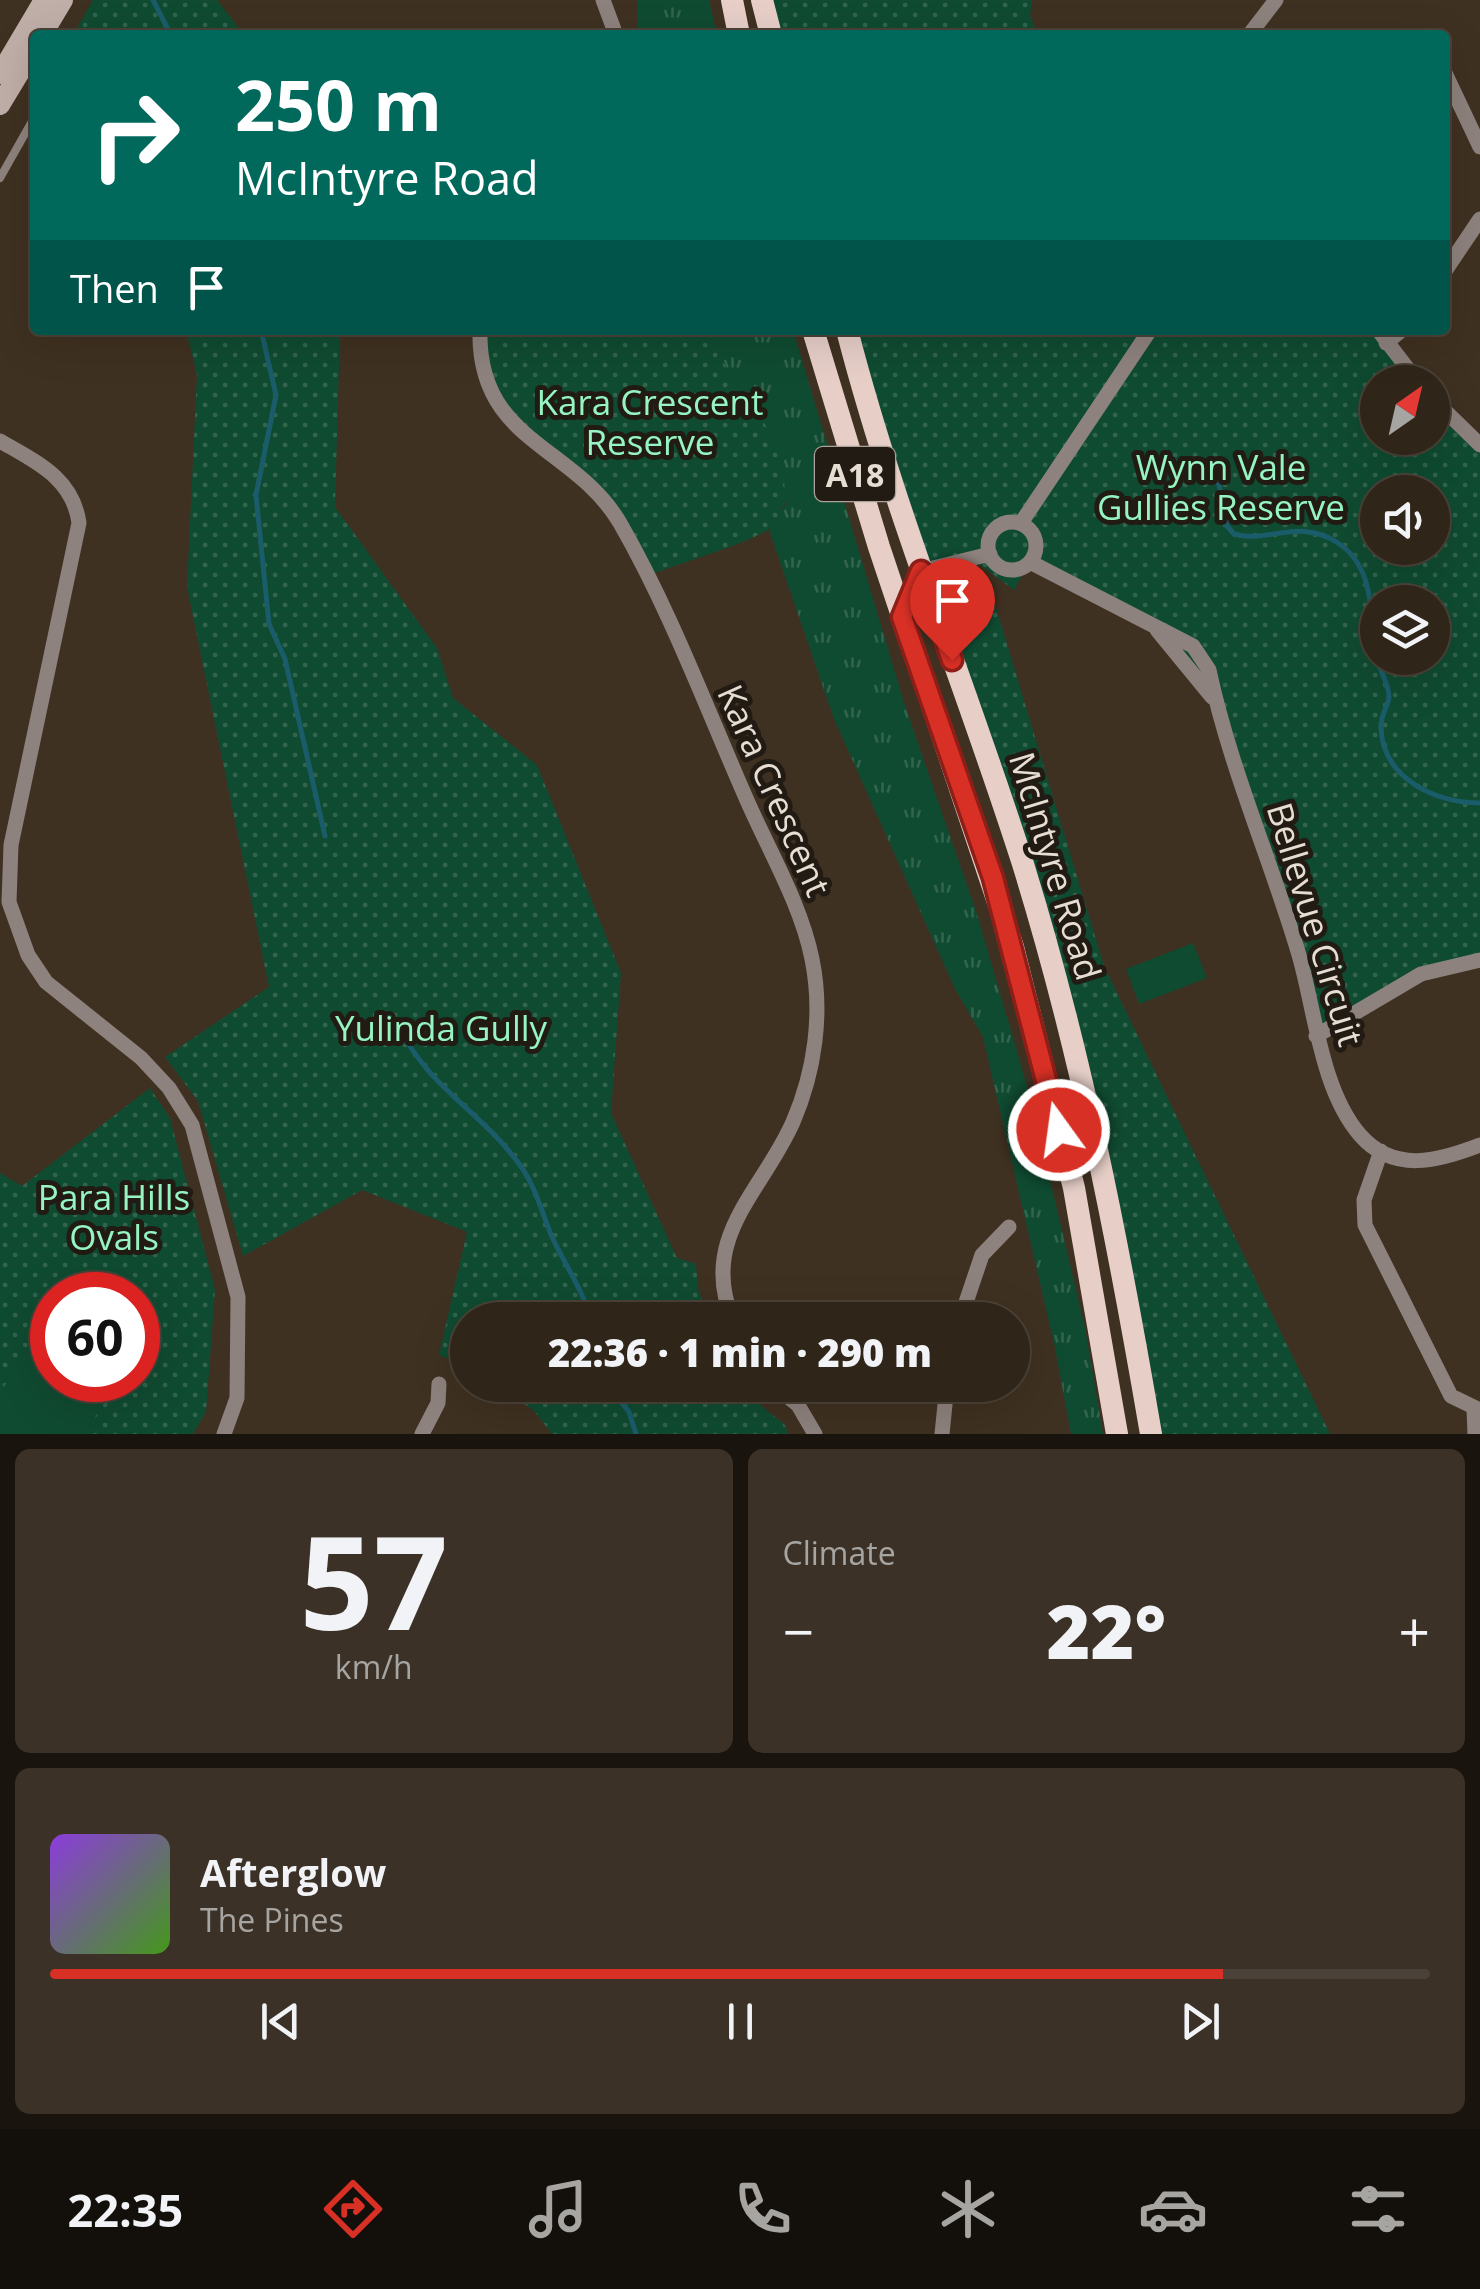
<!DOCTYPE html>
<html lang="en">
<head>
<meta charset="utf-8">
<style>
	body { margin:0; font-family:"Open Sans",sans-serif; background:#3b3126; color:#f1f3f6; height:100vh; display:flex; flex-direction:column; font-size:38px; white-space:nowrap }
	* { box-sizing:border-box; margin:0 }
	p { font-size:32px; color:#a7a5a2 }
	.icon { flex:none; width:55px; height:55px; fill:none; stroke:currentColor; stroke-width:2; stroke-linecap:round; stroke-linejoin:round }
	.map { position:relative; height:1434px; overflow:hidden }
	.panel { display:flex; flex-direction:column; gap:15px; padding:15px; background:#1a140e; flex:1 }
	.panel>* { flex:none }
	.guide { position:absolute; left:30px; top:30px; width:1420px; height:305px; border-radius:10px; box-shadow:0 10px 40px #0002,0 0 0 2px #4a4238; background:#00695c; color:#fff; overflow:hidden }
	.needle { width:65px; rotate:34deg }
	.controls { position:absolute; left:1360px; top:365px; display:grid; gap:20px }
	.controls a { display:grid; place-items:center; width:90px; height:90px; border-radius:50%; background:#2f2519; box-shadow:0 10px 40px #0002,0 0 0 2px #4a4238; font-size:50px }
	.speed { position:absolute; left:30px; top:1272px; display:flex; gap:20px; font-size:50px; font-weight:700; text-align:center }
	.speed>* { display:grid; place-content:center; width:130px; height:130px; border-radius:50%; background:#2f2519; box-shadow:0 10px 40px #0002,0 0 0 2px #4a4238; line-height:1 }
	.speed .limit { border:15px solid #d22; background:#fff; color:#111 }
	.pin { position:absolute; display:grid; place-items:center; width:85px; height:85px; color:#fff; margin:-102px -42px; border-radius:50% 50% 50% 0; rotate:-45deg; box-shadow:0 0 10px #0007 }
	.pin .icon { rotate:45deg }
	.me { position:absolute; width:110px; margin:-55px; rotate:346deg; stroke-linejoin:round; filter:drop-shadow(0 0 8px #0008) }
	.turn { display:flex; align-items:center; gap:35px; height:210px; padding:0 40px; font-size:45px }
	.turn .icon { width:130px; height:130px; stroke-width:2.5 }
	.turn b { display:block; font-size:70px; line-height:85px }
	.then { display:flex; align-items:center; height:95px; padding:0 40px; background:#0003; gap:20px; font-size:38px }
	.big { font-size:75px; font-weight:800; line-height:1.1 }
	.panel .tile { flex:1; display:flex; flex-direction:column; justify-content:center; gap:15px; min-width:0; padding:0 35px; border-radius:15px; background:#3b3126 }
	.panel .dial { align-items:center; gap:0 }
	.dial b { font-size:130px; line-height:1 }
	.song { display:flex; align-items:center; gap:30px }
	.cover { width:120px; height:120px; border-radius:15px; background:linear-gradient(135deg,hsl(270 70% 55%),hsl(100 70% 35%)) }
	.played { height:10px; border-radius:5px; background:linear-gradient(90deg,#d93025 85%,#4a4238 85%) }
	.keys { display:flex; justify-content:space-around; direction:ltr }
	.heat { display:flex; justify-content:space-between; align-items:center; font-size:55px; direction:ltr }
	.panel .tiles { flex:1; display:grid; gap:15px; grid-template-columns:1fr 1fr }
	.tile:last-child { grid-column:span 2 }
	.trip { position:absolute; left:450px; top:1302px; width:580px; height:100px; border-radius:50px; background:#2f2519; box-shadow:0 10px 40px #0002,0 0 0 2px #4a4238; font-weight:800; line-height:100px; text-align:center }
	.dock { display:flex; height:160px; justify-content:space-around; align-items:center; background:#130f0a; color:#a7a5a2 }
	.dock .icon { width:70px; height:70px }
	.dock .on { color:#d93025 }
	.dock b { font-size:45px; color:#f1f3f6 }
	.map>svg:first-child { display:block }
	.grass { fill:url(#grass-tufts) }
	.park { fill:url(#park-dots); fill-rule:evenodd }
	.garden { fill:#0f4b31 }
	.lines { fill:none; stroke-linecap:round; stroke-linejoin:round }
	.stream { stroke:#1b5c6b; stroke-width:5 }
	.service { stroke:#8e827e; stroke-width:8 }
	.minor { stroke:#8e827e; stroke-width:15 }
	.secondary { stroke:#c0aea8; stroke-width:20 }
	.primary { stroke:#e7cfc8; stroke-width:22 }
	.route-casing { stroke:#8d1f18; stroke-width:25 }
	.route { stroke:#d93025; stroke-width:18 }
	.labels { text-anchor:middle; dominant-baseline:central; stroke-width:10; stroke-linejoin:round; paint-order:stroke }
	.shield { fill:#211b13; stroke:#aba399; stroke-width:2.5 }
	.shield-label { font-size:32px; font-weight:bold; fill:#e6ddd3 }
	.park-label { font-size:35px; fill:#95f4c2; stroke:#211b13 }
	.street-label { font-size:35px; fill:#e6ddd3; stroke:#211b13 }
</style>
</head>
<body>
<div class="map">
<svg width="1480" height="1434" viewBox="0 0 1480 1434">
	<defs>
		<pattern id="grass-tufts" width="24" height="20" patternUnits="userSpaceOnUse" patternTransform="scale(2.5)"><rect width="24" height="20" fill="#0f4b31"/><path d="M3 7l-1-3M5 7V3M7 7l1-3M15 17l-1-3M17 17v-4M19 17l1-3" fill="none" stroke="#32644e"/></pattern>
		<pattern id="park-dots" width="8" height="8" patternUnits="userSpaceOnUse" patternTransform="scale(2.5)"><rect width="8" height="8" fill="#0f4b31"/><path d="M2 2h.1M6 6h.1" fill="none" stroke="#32644e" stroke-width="1.8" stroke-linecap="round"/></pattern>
	</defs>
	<rect width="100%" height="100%" fill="#3f3121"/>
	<path class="grass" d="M 637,0 L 709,0 L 717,35 L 638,35 Z
		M 709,330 L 793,330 L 905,706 L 976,911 L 1032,1103 L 1085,1328 L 1103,1434 L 1071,1434 L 1055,1348 L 983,1037 L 955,989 L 834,719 L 769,530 L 785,505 L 759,412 L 718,362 Z"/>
	<path class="park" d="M 93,0 L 217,0 L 241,31 L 239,35 L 73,35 Z
		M 762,0 L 1032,0 L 1030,16 L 1038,35 L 771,35 Z
		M 186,330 L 340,330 L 335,507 L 437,648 L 453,698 L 537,765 L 621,973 L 611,1113 L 677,1258 L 696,1264 L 698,1289 L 710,1320 L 468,1320 L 467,1340 L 464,1339 L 451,1360 L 439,1355 L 467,1232 L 362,1190 L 243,1256 L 198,1101 L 165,1057 L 269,987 L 187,587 L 197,375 Z
		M 480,330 L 709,330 C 722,373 741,380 760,415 C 777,445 801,501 769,529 C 755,541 669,567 647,576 L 620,523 L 505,416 Z
		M 847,330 L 1378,330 L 1418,382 L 1378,382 L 1378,438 L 1432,438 L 1433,398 L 1480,445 L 1480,960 L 1456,962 L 1316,1036 L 1216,701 L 1154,627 L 1030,562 L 1014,590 L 975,561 L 991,591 L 1104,966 L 1330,1434 L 1151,1434 L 1088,1101 ZM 1378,492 L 1432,492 L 1432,548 L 1378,548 ZM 1378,602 L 1432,602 L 1432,658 L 1378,658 Z
		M 150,1088 L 170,1118 L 215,1290 L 206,1412 L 193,1434 L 0,1434 L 0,1173 L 22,1186 ZM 52,1295 L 138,1295 L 138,1380 L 52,1380 Z
		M 498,1385 L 736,1385 L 785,1425 L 788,1434 L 552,1434 L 534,1411 Z"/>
	<path class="garden" d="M 1193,943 L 1207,978 L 1139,1004 L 1126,969 Z
		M 47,1319 L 52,1324 L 52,1380 L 119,1380 L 84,1434 L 0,1434 L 0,1393 Z"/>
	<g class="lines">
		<path class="stream" d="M 153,0 L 171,35
			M 261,330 L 276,395 L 256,495 L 269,624 L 285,659 L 325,836
			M 1182,460 L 1219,484 L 1227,526 L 1234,534 C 1267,544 1299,517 1338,543 C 1379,570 1368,623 1378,662 C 1381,673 1390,687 1389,698 C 1387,708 1380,717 1381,728 C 1383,779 1436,803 1480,803
			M 397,1023 C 428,1088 476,1107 517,1161 C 535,1184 541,1210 552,1237 C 565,1265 583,1290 591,1320
			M 608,1385 L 629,1412 L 636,1434"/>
		<path class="service" d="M 0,178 L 35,116"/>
		<path class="minor" d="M 603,0 L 616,35
			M 1249,35 L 1276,0
			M 1445,73 L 1480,147
			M 1445,271 L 1480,219
			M 480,330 C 477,442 574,445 620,523 C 670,610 706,707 746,798 C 768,849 801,904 812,959 C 823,1013 815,1071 793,1122 C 762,1192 698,1238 733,1320
			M 1378,330 L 1418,382
			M 1386,343 L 1402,330
			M 1432,398 L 1480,445
			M 0,441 C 36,462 73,478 79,523 L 11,845 L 9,902 L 28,955 L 46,982 L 141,1058 L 169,1088 L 192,1125 L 238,1297 L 237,1398 L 224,1434
			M988 546a24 24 0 1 1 48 0a24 24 0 1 1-48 0Z
			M 1021,523 L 1150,330
			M 1030,562 L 1193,646 L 1209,670 C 1230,768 1271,860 1299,955 C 1315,1010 1321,1090 1360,1135 C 1394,1174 1439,1161 1480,1145
			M 921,571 L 990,554
			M 1157,630 L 1212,697
			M 1316,1036 L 1421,974 L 1480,960
			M 1381,1151 L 1364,1200 L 1365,1225 L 1451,1396 L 1480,1410
			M 960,1320 L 982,1255 L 1009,1227
			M 773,1385 L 798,1405 L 815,1434
			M 1474,1409 L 1475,1434
			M 422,1434 L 438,1403 L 439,1384
			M 942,1434 L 947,1385"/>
		<path class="secondary" d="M 42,35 L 63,0
			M 0,74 L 44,0
			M 0,105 L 35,47"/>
		<path class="primary" d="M 732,0 L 739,35
			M 762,0 L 771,35
			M 813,330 L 879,547 L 1013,947 L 1074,1188 L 1117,1434
			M 847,330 C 894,512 966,685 1023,864 C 1081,1051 1118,1241 1151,1434"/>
	</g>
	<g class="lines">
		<defs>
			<path id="route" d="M 952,660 L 921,571 L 902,617 L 993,878 L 1059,1130"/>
		</defs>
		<use href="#route" class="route-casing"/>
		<use href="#route" class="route"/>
	</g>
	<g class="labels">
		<rect class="shield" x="815" y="447" width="80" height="54" rx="8"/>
		<g class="shield-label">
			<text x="855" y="474">A18</text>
		</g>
		<g class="park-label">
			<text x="650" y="401">Kara Crescent<tspan x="650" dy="40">Reserve</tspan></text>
			<text x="1221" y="466">Wynn Vale<tspan x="1221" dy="40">Gullies Reserve</tspan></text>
			<text x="441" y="1027">Yulinda Gully</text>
			<text x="114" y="1196">Para Hills<tspan x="114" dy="40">Ovals</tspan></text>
		</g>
		<g class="street-label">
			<text transform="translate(775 790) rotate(66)">Kara Crescent</text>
			<text transform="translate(1056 866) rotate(73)">McIntyre Road</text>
			<text transform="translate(1316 924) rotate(73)">Bellevue Circuit</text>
		</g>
	</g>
</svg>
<div class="controls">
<a><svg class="needle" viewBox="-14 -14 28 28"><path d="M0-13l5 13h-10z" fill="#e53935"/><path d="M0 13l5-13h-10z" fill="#a7a5a2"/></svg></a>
<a><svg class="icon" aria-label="sound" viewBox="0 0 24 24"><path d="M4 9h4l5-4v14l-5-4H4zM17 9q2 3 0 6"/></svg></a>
<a><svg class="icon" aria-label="layers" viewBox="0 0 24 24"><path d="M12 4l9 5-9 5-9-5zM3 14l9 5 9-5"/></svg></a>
</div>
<div class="speed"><div class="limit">60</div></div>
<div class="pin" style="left:952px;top:660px;background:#d93025"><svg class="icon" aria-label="arrive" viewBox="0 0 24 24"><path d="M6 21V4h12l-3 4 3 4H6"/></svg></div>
<svg class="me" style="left:1059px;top:1130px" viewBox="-20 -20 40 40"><circle r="17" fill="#d93025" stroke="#fff" stroke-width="3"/><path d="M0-11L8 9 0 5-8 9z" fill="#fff"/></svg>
<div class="trip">22:36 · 1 min · 290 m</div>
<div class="guide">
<div class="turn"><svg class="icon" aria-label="right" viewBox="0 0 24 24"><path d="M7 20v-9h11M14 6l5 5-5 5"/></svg><div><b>250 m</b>McIntyre Road</div></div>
<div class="then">Then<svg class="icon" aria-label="arrive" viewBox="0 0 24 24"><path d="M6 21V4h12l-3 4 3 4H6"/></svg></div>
</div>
</div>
<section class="panel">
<div class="tiles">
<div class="tile dial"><b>57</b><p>km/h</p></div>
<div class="tile"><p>Climate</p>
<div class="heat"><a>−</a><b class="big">22°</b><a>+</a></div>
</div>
<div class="tile">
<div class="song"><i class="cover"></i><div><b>Afterglow</b><p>The Pines</p></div></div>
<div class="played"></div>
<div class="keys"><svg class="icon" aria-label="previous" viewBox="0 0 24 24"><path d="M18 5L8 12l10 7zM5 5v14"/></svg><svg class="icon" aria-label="pause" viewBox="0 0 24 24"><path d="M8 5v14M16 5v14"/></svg><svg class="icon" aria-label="next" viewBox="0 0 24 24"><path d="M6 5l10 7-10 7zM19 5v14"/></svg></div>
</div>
</div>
</section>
<nav class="dock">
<b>22:35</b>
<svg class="icon on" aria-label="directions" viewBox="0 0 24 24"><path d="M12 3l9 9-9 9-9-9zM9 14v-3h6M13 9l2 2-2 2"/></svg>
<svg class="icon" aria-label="music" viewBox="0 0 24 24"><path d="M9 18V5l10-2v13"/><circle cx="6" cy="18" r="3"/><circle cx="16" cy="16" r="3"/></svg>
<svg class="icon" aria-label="phone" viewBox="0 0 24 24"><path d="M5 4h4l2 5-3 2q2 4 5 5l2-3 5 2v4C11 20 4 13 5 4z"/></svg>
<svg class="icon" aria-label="climate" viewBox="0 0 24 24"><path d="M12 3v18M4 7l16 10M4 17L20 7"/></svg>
<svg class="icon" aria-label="car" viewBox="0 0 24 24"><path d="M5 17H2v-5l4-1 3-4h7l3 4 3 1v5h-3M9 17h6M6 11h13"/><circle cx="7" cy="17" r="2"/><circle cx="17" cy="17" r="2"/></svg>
<svg class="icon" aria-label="filters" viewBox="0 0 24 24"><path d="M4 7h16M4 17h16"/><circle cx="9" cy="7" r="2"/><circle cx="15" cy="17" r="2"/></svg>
</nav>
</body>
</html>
